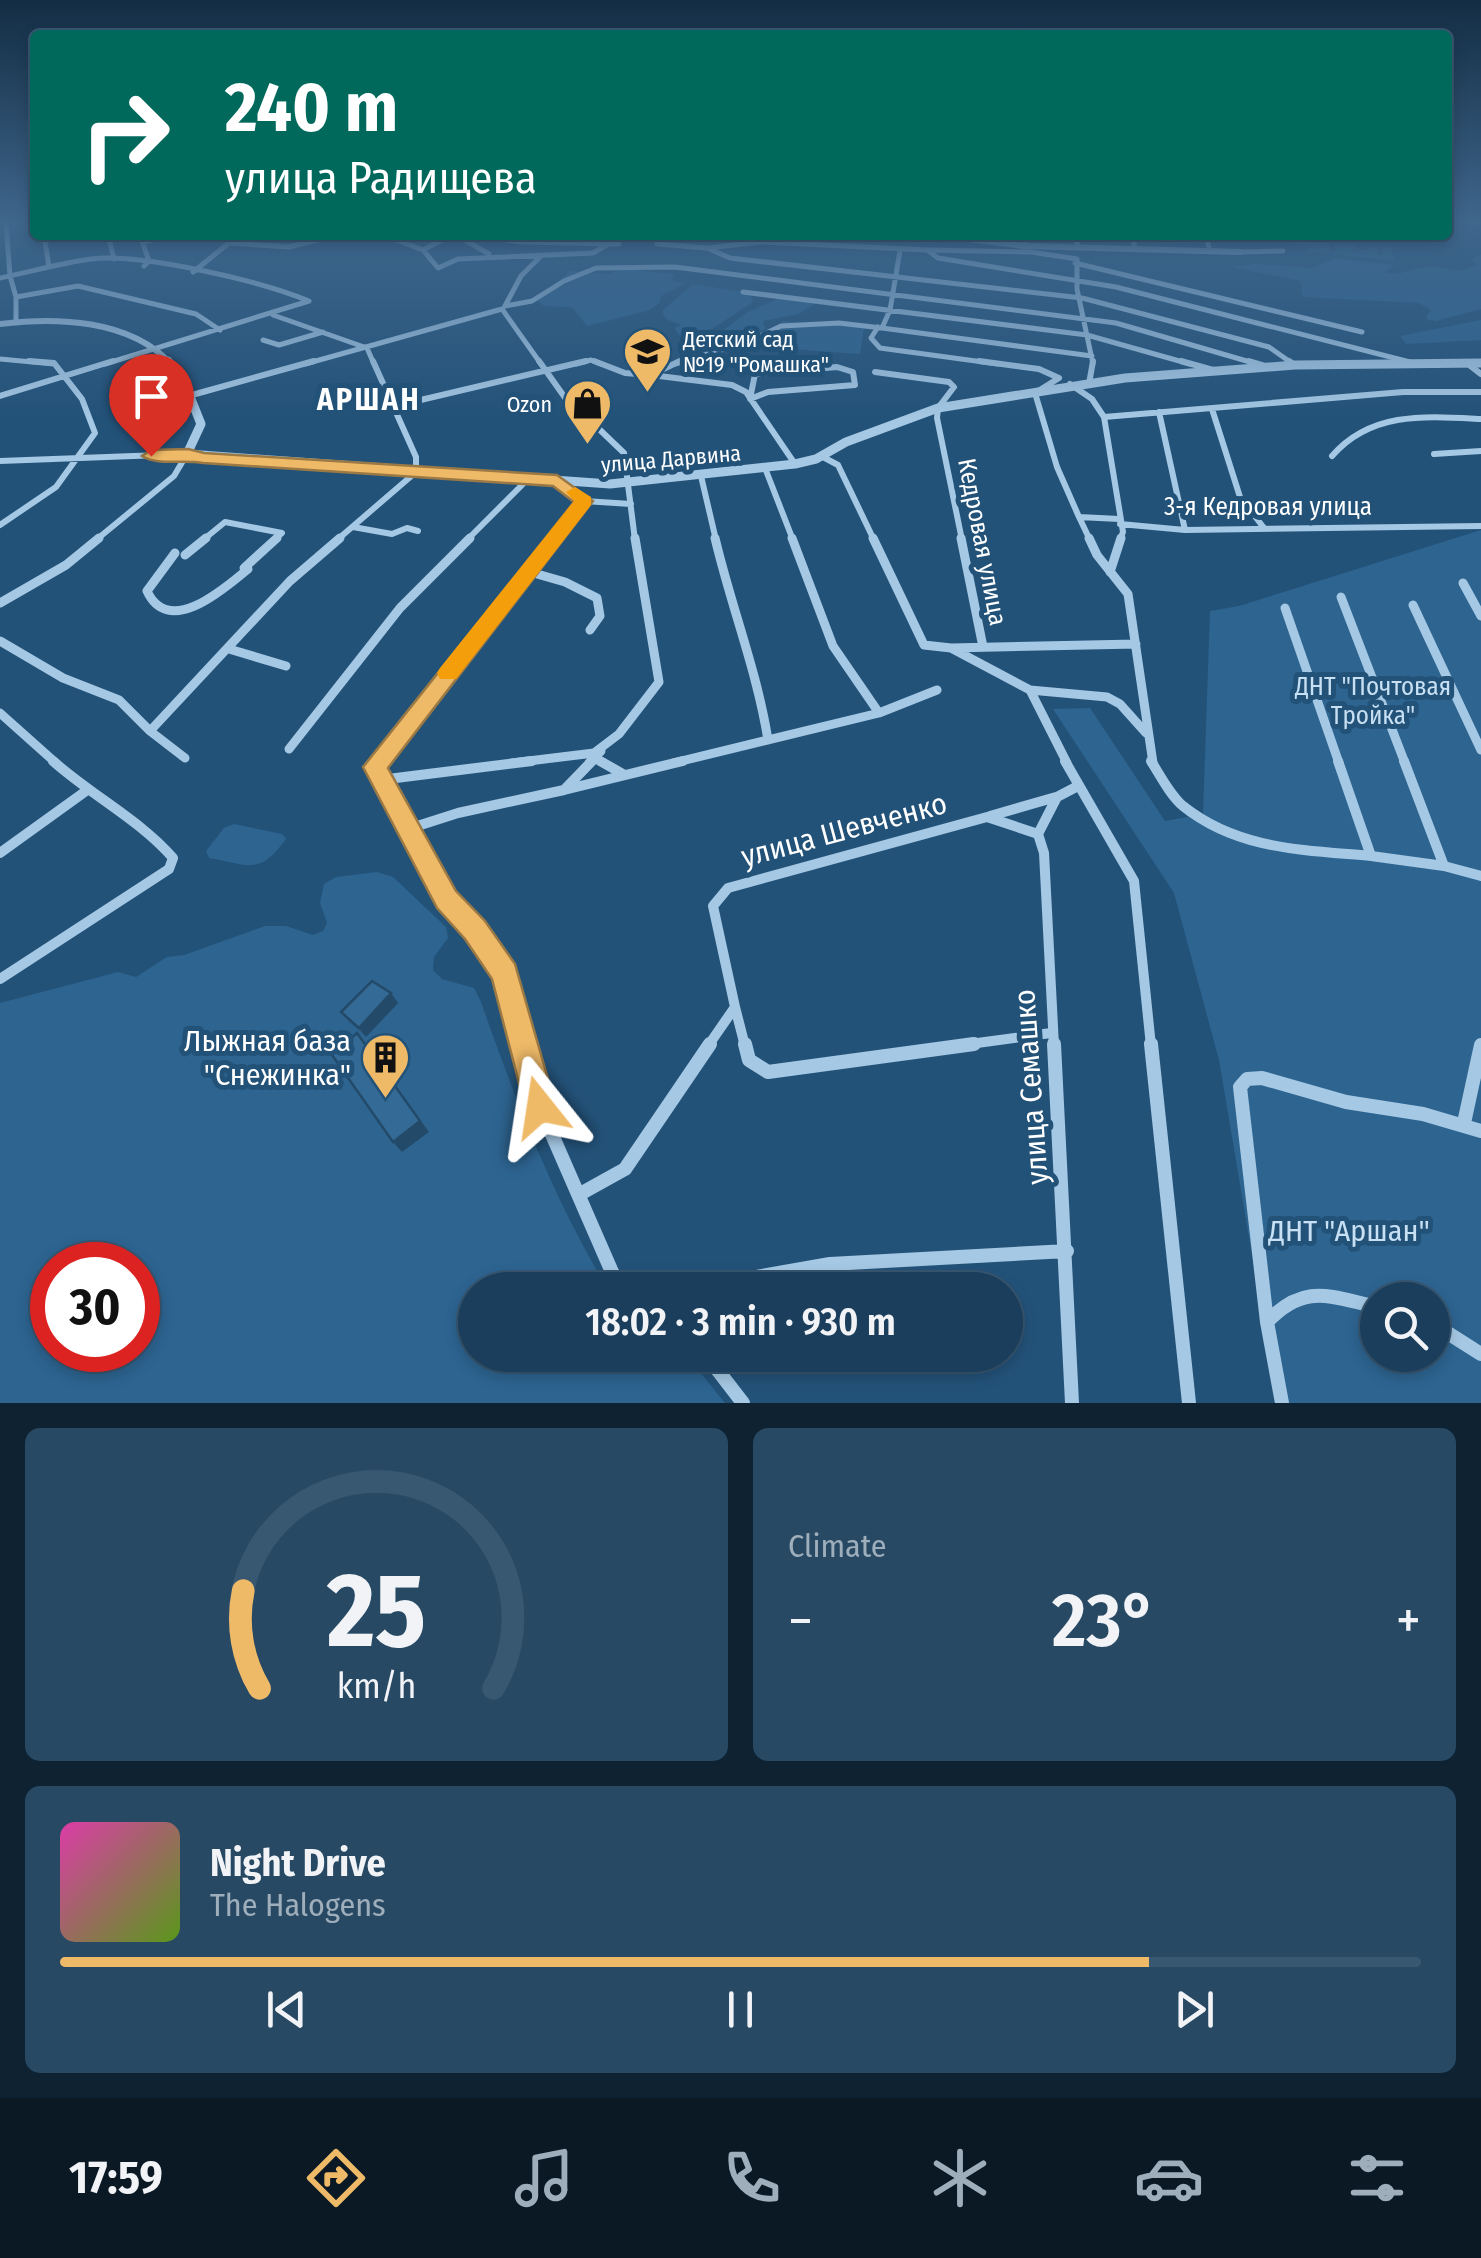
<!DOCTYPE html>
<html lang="en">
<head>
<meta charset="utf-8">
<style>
	body { margin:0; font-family:"Fira Sans Condensed",sans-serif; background:#274964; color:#f1f3f6; height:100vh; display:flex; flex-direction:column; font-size:38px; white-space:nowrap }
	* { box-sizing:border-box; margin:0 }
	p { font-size:32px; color:#9faebb }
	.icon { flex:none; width:55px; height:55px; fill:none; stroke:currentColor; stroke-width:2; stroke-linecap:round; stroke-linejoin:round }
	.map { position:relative; height:1403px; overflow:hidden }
	.details { display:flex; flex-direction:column; gap:25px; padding:25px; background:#0e2232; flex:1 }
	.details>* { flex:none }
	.banner { position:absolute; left:30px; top:30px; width:1422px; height:210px; border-radius:10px; box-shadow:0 5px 15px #0003,0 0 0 2px #385771; background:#00695c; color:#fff; overflow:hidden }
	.fabs { position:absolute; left:1360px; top:1282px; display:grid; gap:20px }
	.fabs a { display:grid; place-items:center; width:90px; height:90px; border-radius:50%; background:#1a3e5b; box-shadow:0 5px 15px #0003,0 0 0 2px #385771; font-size:50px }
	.speed { position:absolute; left:30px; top:1242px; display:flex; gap:20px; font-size:50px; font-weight:700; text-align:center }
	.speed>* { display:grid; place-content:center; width:130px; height:130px; border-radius:50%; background:#1a3e5b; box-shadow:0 5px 15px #0003,0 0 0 2px #385771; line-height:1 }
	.speed .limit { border:15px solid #d22; background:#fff; color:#111 }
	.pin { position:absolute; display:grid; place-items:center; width:85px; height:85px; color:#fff; margin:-102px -42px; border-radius:50% 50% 50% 0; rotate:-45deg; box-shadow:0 0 10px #0007 }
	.pin .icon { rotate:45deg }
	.me { position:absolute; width:110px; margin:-55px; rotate:345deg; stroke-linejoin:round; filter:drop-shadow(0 0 8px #0008) }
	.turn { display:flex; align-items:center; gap:35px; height:210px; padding:0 30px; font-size:45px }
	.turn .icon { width:130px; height:130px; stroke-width:2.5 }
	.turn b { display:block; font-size:70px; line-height:85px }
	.big { font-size:75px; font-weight:600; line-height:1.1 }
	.details .tile { flex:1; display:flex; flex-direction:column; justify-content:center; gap:15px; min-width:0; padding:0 35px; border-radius:15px; background:#274964 }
	.details .dial { align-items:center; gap:0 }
	.dial svg { height:260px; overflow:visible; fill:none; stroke:#385771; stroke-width:7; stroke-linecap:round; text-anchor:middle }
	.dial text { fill:#f1f3f6; stroke:none }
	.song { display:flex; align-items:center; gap:30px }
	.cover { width:120px; height:120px; border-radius:15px; background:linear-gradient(135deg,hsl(320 70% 55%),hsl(90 70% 35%)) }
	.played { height:10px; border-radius:5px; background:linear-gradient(90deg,#efba68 80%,#385771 80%) }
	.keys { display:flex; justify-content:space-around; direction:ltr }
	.heat { display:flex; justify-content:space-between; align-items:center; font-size:55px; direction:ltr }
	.details .tiles { flex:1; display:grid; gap:25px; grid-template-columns:1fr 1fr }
	.tile:last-child { grid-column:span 2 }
	.trip { position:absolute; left:458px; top:1272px; width:565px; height:100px; border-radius:50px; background:#1a3e5b; box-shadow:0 5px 15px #0003,0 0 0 2px #385771; font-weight:600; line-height:100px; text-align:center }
	.tabs { display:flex; height:160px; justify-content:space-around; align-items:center; background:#0a1924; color:#9faebb }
	.tabs .icon { width:70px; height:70px }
	.tabs .selected { color:#efba68 }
	.tabs b { font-size:45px; color:#f1f3f6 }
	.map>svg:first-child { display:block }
	.green { fill:#2d6490; fill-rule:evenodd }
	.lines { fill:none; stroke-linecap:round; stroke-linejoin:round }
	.minor-far4 { stroke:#a5c8e4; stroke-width:5 }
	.minor-far3 { stroke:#a5c8e4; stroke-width:6 }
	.minor-far2 { stroke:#a5c8e4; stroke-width:9 }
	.minor-far1 { stroke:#a5c8e4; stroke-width:10 }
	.minor { stroke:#a5c8e4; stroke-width:14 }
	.tertiary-far1 { stroke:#a5c8e4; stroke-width:6 }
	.tertiary { stroke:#a5c8e4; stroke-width:9 }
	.wall { fill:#2c5b81 }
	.shaded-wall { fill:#244a69 }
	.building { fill:#336a96; stroke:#244a69; stroke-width:2.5 }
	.route { fill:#efba68; stroke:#9b7944; stroke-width:2.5 }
	.slow { fill:#f59e0b }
	.labels { text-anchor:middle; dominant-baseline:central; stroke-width:10; stroke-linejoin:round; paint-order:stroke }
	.far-poi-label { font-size:22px; fill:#fff; stroke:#235279; text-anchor:start }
	.far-street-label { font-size:22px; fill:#fff; stroke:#235279 }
	.street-label { font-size:25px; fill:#fff; stroke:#235279 }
	.park-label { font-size:25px; fill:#c8e0f3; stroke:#235279 }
	.far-district-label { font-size:30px; font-weight:bold; letter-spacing:2.5px; fill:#fff; stroke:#235279 }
	.near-street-label { font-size:30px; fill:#fff; stroke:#235279 }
	.near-poi-label { font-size:30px; fill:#fff; stroke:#235279; text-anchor:end }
	.near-park-label { font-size:30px; fill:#c8e0f3; stroke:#235279 }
</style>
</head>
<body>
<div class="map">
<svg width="1481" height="1403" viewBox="0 0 1481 1403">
	<rect width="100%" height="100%" fill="#235279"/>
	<path class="green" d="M 1288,235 L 1328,243 L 1331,251 L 1336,251 L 1332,244 L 1353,244 L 1358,254 L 1358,249 L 1366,250 L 1365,246 L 1377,248 L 1379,256 L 1384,254 L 1381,247 L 1391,248 L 1396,261 L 1308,252 L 1307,247 L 1292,243 Z
		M 1481,254 L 1481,309 L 1436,321 L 1429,320 L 1426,317 L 1431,310 L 1419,303 L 1303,297 L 1300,281 L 1232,267 L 1254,264 L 1313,268 L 1335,258 L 1395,265 L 1385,272 C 1402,277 1410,268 1426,267 C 1445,265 1457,276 1476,265 L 1472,260 Z
		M 623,269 L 674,274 L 672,281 L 686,283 L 661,296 L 659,303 L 650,310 L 587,326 L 572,307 L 544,306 L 536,300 L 571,270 L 608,274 Z
		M 693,284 L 750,293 L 753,302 L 712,329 L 698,331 L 705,340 L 686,344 L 674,328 L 681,325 L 666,319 L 662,311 Z
		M 786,295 L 806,298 L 815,304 L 798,314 L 763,321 L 765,329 L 712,349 L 699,348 L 748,312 Z
		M 1481,320 L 1481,340 L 1406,344 L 1400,336 Z
		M 782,321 L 864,327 L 860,354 L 776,348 Z
		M 1481,530 L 1481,1403 L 1277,1403 L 1219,1060 L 1174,893 L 1053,709 L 1090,708 L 1165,821 L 1203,814 L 1210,611 L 1239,606 ZM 1378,1300 L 1432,1300 L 1432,1355 L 1378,1355 Z
		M 234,824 L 282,834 L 286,839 C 259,876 250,865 209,858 L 206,851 L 224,828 Z
		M 377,872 L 393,877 L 446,927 L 448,938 L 434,957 L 433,970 L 442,979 L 474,988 L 481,1002 C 516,1102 553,1198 608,1290 L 475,1290 L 475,1355 L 686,1355 L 725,1403 L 0,1403 L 0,1003 L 118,972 L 136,977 L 167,957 L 184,955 L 265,926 L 286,926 L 313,935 L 323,931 L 327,923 L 320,903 L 324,884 L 336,877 ZM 52,1265 L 138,1265 L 138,1350 L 52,1350 Z"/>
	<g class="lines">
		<path class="minor-far4" d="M 6,223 L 10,276 L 16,297
			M 44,235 L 49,267
			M 108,235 L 114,259
			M 140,235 L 149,261 L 144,266
			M 383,235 L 423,250
			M 451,235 L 423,250 L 438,268 L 458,259 L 593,253 L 608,244
			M 456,235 L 489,254
			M 472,235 L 521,242 L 619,244
			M 1072,235 L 1078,245
			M 1132,235 L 1135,249
			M 1206,235 L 1210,252
			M 143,242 L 176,235
			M 229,243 L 289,247 L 338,235
			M 657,244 L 707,248
			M 1024,246 L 1026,235
			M 929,250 L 1031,252 L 1077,259 L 1077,289 L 1093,364
			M 1240,252 L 1283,251
			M 1075,263 L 1362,332
			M 193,272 L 229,243 L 222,235
			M 0,278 C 30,272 60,263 91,259 C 141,253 261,281 309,301
			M 743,292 L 1087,335 L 1190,364
			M 505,306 L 532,301 L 564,281 L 596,268 L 675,267 L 1116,323 L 1257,364
			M 505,306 L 521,276 L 541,256
			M 273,315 L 367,348 L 374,364
			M 16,321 L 16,297 L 78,286 L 196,314 L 220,330
			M 878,327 L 871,338 L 880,348 L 998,364
			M 882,328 L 1092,356
			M 263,340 L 279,345 L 323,332
			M 0,359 L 54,364
			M 105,364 L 309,301
			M 305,364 L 502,309 L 541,364
			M 576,364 L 591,360 L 601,364
			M 675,364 L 747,342 L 781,326 L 839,323 L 882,328 L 890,310 L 900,251
			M 1293,364 L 1269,347 L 1082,298 L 730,258 L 707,248 L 761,242 L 927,250 L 938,258 L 1116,287 L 1410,362"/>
		<path class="minor-far3" d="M 539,361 L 578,416 L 599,429 L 624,453 L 635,540
			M 594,361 L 625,373 L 651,375
			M 680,361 L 651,375 L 732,385 L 746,392 L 795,464
			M 979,361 L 1039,369 L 1059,378 L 1035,393 L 1057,467 L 1079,517 L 1119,519
			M 1181,361 L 1213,370
			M 1249,361 L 1269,367
			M 1289,361 L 1295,365
			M 1468,364 L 1481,374
			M 837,367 L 853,372 L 855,385 L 768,392 L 750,399 L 755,374 Z
			M 875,372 L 949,382 L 954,387 L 938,408 L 937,418 L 962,540
			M 1070,384 L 1092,399 L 1104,417 L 1123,532 L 1120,540
			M 1089,384 L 1093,361
			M 192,395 L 314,361
			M 0,396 L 113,361
			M 391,407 L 586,361
			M 1212,409 L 1240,497 L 1264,528
			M 1159,412 L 1185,530
			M 1104,417 L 1403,392 L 1481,392
			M 1434,454 L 1481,451
			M 821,456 L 838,465 L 874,540
			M 1332,456 C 1371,411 1426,416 1481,419
			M 0,461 L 187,454
			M 765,468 L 793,540
			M 701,476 L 716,540
			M 557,481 L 584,501 L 631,504
			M 1079,517 L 1090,540
			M 1120,524 L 1185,530 L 1481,526
			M 0,525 L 56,487 L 95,433 L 82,399 L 54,363 L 29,361
			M 353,527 L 392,534 L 407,528 L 418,531
			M 96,540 L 174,476 L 187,454
			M 203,540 L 225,522 L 282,533 L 274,540
			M 337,540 L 416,472 L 416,457 L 373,361
			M 467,540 L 527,480
			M 553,540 L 584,501"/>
		<path class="minor-far2" d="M 715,538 C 731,606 757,671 768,740
			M 792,538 L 833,646 L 879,713
			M 873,538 L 924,645 L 951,648 L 1136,644
			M 961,538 L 983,647
			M 1089,538 L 1097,555 L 1128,594 L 1153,763
			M 175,553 L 147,591 C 169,639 226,587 248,569
			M 185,555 L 206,538
			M 244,568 L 277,538
			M 530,572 L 565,582 L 597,598 L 600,616 L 590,630
			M 1110,572 L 1121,538
			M 1463,583 L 1481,616
			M 1341,597 L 1405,763
			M 0,603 L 66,565 L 99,538
			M 1413,605 L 1481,750
			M 1285,608 L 1339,763
			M 0,641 L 63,678 L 119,700 L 150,731 L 290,581 L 340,538
			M 951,648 L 1030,690 L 1067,763
			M 229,649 L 286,666
			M 1030,690 L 1107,697 L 1120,704 L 1146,733
			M 0,713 L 56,763
			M 150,731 L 185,758
			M 289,749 L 400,608 L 470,538
			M 595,758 L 604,763
			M 378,763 L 555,538
			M 512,763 L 594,753 L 619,734 L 659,682 L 635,538
			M 589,763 L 601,751
			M 673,763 L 879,713 L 937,690"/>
		<path class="minor-far1" d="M 380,761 L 375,767 L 446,900 L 475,930 L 505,973 L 524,1046
			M 600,761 L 623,774
			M 1065,761 L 1134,881 L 1151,1046
			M 1151,761 C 1160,775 1170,795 1183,806 C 1238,850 1304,850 1371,856
			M 1338,761 L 1371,856 L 1444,866
			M 1404,761 L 1444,866 L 1481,876
			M 380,780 L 532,761
			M 564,790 L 683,761
			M 990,816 L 1056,797
			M 408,829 L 458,813 L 564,790 L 592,761
			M 0,853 L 86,791
			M 0,979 L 169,869 L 173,858 C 140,820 91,795 53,761
			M 735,1007 L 745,1046
			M 708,1046 L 735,1007 L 713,906 L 728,888 L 987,817 L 1038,834
			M 955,1046 L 1051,1033
			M 1054,1046 L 1044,853 L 1038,834 L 1057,797 L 1078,786"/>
		<path class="minor" d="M 523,1044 L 540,1107 L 612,1272 L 622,1286 L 632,1290
			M 745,1044 L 749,1060 L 768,1072 L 974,1044
			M 1054,1044 L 1072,1403
			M 1151,1044 L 1189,1403
			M 1464,1123 L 1481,1045
			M 580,1194 L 625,1169 L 710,1044
			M 682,1290 L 830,1264 L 1067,1251
			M 1267,1322 C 1305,1282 1330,1297 1378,1307
			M 1432,1323 L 1481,1354
			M 706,1355 L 743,1403
			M 1282,1403 L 1267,1322 L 1240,1087 L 1247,1079 L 1262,1078 L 1346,1102 L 1423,1114 L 1481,1131"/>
		<path class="tertiary-far1" d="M 936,235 L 1024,246 L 1240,252
			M 0,324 C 56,317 130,319 171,364
			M 1422,364 L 1481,363"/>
		<path class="tertiary" d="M 168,361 L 185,384 L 201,424 L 187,454 L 610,484 L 795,464 L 816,459 L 846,442 L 938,408 L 1125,378 L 1295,365 L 1481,363"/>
	</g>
	<path class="wall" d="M 1313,235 L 1352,235 L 1347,244 L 1315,240 Z
		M 391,993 L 398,1003 L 366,1037 L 349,1022 L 341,1012 Z"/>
	<path class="shaded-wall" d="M 391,993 L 398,1003 L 366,1037 L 359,1028 Z
		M 357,1033 L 429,1132 L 402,1152 L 393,1142 Z"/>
	<path class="building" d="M 372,981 L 391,993 L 359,1028 L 341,1012 Z
		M 357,1033 L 420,1121 L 393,1142 L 332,1055 Z"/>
	<linearGradient id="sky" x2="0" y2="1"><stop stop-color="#132d43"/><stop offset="0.53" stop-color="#3f668c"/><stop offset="1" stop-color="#3f668c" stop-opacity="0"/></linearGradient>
	<rect width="1481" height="419" fill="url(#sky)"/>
	<path class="route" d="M 188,449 L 204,453 L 557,475 L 593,501 L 388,768 L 456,891 L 485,921 L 515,964 L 556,1107 L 551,1118 L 540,1123 L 528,1118 L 492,979 L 465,939 L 437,908 L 363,767 L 574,502 L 553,486 L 203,463 C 184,459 157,466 142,456 L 151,450 Z"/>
	<path class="slow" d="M 575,487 L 591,497 L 591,505 L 456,679 L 440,679 L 437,673 L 440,668 L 574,501 L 566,492 Z"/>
	<defs>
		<symbol id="school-pin" viewBox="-11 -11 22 30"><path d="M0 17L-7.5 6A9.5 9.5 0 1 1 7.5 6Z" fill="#efba68" stroke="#235279"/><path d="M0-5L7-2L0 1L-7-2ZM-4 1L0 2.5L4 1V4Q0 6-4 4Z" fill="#111"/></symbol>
		<symbol id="shop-pin" viewBox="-11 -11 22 30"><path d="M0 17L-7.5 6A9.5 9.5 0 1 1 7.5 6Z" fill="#efba68" stroke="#235279"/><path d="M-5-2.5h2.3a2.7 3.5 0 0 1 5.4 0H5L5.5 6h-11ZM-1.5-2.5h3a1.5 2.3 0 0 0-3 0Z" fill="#111"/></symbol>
		<symbol id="building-pin" viewBox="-11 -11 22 30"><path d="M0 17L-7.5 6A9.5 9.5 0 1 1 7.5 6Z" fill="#efba68" stroke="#235279"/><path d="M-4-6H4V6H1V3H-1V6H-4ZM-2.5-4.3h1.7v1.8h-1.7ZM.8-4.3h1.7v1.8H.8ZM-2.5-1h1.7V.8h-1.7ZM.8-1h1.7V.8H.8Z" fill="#111"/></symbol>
	</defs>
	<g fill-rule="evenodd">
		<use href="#school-pin" x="620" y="324" width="55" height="75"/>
		<use href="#shop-pin" x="560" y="376" width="55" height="75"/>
		<use href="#building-pin" x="358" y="1030" width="55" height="75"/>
	</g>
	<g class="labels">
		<g class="far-poi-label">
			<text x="683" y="339">Детский сад<tspan x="683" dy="25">№19 "Ромашка"</tspan></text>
			<text x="552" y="404" text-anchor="end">Ozon</text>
		</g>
		<g class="far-street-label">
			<text transform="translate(671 459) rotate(-5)">улица Дарвина</text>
		</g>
		<g class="street-label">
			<text x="1268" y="507">3-я Кедровая улица</text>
			<text transform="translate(982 542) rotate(79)">Кедровая улица</text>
		</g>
		<g class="park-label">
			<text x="1373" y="687">ДНТ "Почтовая<tspan x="1373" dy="29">Тройка"</tspan></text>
		</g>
		<g class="far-district-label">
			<text x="369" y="400">АРШАН</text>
		</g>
		<g class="near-street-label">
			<text transform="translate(844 830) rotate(-15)">улица Шевченко</text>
			<text transform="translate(1031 1087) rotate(-94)">улица Семашко</text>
		</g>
		<g class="near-poi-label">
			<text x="351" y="1041">Лыжная база<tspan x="351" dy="34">"Снежинка"</tspan></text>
		</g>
		<g class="near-park-label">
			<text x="1349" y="1231">ДНТ "Аршан"</text>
		</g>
	</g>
</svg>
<div class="fabs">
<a><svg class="icon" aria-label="search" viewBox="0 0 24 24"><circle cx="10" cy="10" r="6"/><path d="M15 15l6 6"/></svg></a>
</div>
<div class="speed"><div class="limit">30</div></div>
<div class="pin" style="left:151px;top:456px;background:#d93025"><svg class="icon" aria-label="arrive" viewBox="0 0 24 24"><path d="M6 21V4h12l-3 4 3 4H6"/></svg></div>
<svg class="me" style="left:540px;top:1107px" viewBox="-20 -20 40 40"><path d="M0-17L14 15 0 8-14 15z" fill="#efba68" stroke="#fff" stroke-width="4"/></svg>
<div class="trip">18:02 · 3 min · 930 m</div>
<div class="banner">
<div class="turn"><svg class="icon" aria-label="right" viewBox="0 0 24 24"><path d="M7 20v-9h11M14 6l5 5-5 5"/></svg><div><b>240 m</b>улица Радищева</div></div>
</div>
</div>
<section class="details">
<div class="tiles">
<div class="tile dial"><svg viewBox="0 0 100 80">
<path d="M14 69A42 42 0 1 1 86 69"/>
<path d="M14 69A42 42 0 0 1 9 39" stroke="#efba68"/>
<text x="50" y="56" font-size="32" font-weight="700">25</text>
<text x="50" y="72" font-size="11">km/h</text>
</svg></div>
<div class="tile"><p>Climate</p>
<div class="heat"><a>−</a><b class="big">23°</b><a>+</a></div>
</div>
<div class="tile">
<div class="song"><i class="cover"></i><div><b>Night Drive</b><p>The Halogens</p></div></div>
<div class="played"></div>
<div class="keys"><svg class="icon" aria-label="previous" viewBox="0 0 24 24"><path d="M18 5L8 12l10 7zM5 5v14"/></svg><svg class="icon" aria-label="pause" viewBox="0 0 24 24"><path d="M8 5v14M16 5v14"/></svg><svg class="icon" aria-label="next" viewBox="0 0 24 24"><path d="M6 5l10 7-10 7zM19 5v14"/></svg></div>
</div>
</div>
</section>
<nav class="tabs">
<b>17:59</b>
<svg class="icon selected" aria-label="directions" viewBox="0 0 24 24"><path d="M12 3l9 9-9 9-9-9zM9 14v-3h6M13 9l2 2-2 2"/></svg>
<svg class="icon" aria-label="music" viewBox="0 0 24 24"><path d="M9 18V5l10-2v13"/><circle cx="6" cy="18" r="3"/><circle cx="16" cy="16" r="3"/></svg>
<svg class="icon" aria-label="phone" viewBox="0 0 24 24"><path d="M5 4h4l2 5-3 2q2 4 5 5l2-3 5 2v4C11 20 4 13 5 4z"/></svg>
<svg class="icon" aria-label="climate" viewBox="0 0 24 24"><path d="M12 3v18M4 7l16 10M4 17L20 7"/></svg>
<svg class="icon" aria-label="car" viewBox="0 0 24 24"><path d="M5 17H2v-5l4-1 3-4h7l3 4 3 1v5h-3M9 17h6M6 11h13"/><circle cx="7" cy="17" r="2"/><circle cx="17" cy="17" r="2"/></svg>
<svg class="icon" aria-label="filters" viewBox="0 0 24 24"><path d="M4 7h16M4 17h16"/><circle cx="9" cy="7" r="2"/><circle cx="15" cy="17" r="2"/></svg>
</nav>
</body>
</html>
